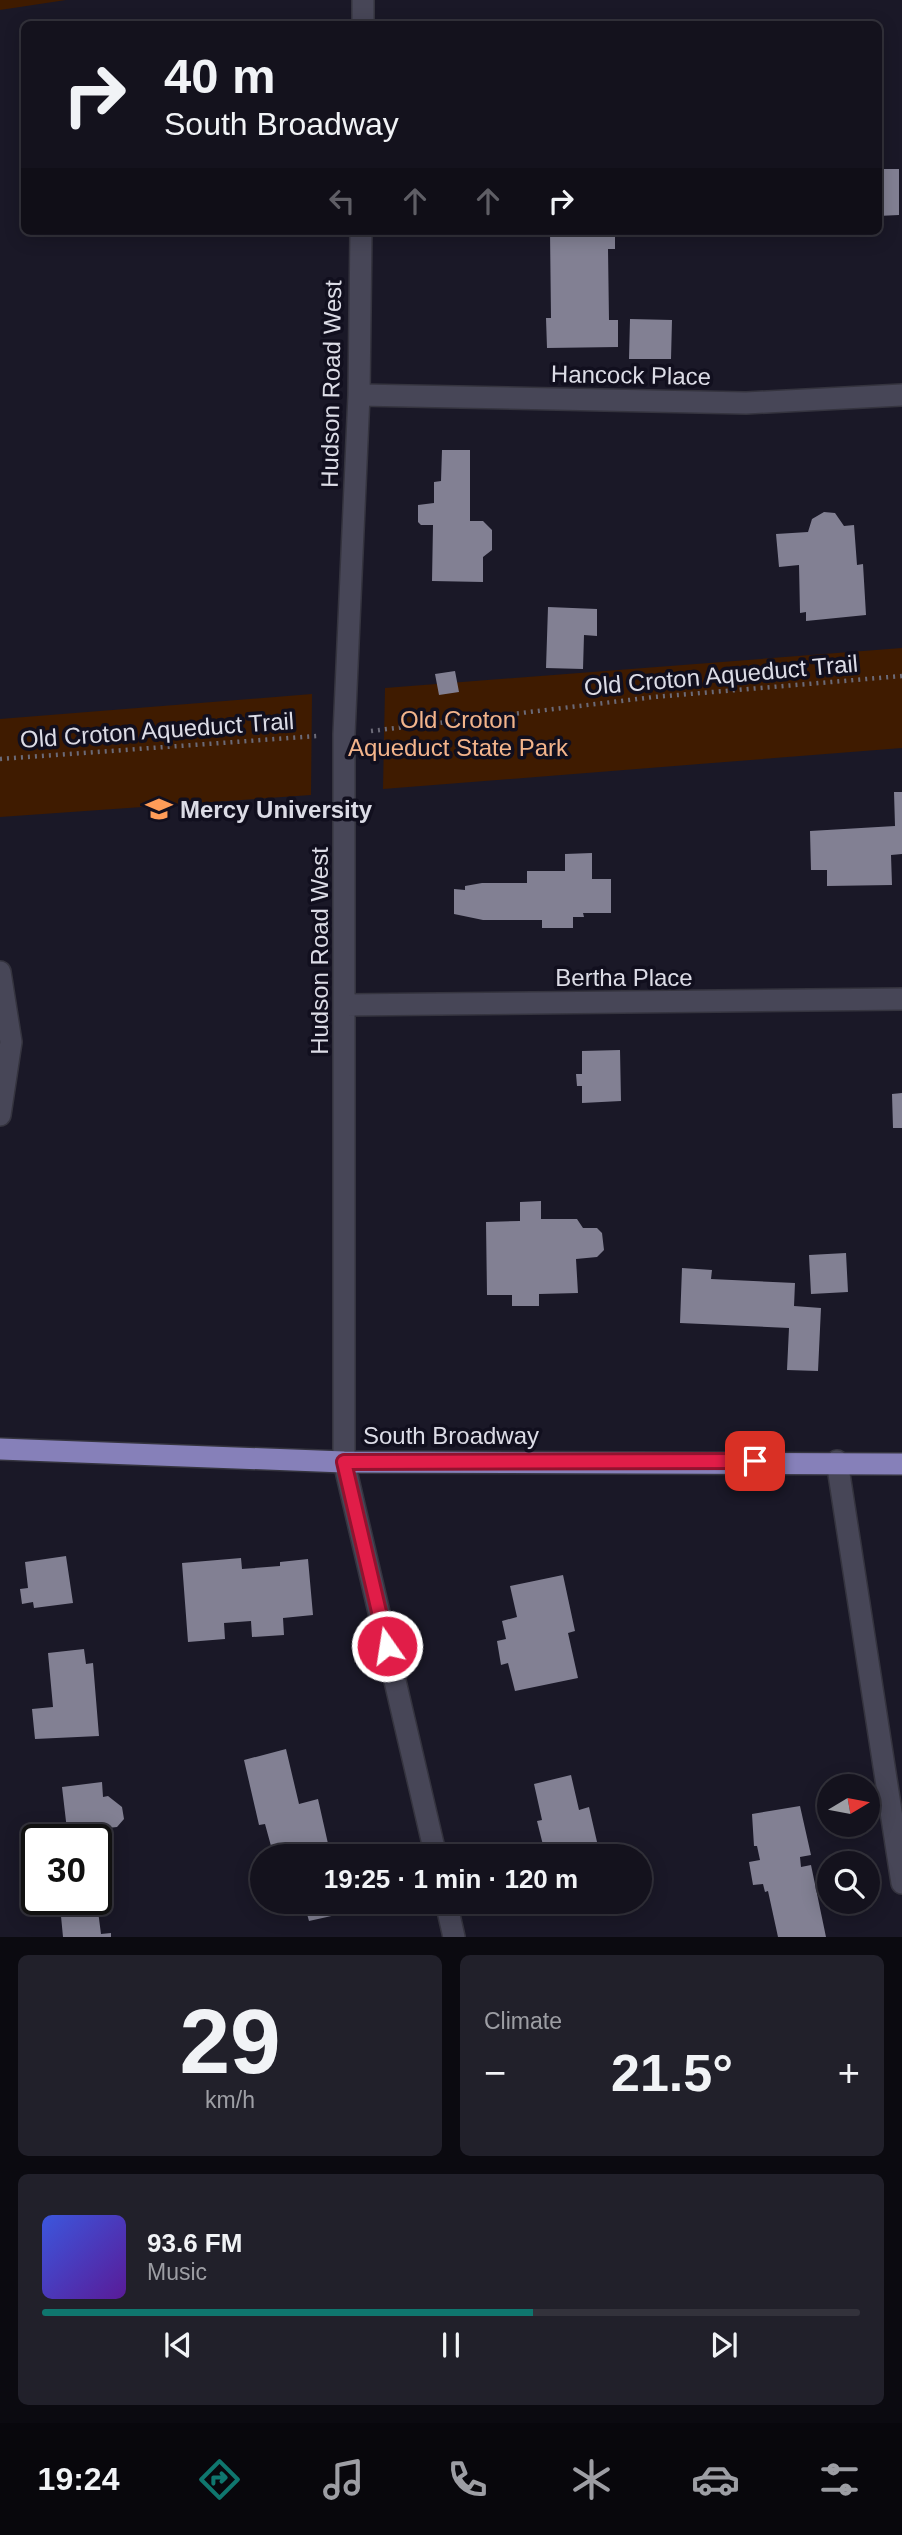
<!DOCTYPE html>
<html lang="en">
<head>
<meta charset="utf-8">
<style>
	body { margin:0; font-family:Helvetica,sans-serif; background:#21202a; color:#f1f3f6; height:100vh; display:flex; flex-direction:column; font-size:26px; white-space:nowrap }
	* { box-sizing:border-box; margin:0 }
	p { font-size:23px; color:#9d9ea4 }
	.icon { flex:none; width:38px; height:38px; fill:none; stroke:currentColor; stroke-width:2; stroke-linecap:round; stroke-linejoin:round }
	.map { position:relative; height:1937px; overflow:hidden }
	.drawer { display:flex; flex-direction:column; gap:18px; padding:18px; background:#0b0a10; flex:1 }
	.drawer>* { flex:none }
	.hud { position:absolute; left:21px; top:21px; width:861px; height:214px; border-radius:10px; box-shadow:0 4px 18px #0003,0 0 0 2px #33323b; background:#14121d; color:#f1f3f6; overflow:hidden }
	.needle { width:46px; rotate:80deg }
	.controls { position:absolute; left:817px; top:1774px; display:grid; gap:14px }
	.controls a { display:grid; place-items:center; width:63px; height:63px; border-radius:50%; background:#14121d; box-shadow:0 4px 18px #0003,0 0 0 2px #33323b; font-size:35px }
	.speed { position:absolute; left:21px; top:1824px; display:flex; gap:14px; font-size:35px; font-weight:700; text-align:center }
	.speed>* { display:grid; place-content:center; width:91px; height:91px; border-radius:50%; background:#14121d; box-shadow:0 4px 18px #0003,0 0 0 2px #33323b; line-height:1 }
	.speed .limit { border:4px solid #111; border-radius:10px; background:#fff; color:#111 }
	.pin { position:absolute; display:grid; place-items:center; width:60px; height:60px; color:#fff; margin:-30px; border-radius:14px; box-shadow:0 4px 10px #0006 }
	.me { position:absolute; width:77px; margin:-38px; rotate:347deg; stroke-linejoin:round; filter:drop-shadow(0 0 5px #0008) }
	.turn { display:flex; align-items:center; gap:24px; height:147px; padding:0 28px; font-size:32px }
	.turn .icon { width:91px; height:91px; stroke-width:2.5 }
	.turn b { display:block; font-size:49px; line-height:60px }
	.lanes { display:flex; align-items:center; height:66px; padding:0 28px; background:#0003; justify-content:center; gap:35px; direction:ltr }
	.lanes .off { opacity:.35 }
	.big { font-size:52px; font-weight:700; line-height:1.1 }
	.drawer .tile { flex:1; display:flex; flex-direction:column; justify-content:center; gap:10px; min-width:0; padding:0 24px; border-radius:10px; background:#21202a }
	.drawer .dial { align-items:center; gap:0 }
	.dial b { font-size:91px; line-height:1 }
	.song { display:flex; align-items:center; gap:21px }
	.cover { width:84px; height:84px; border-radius:10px; background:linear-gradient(135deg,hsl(230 70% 55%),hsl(270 70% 35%)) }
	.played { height:7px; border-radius:4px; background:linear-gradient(90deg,#0f766e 60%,#33323b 60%) }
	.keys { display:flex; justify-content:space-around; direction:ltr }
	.heat { display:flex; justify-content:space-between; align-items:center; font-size:38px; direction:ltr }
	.drawer .tiles { flex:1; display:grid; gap:18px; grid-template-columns:1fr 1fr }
	.tile:last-child { grid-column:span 2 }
	.trip { position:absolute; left:250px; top:1844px; width:402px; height:70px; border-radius:35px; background:#14121d; box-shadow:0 4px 18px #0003,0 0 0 2px #33323b; font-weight:700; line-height:70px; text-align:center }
	.menu { display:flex; height:112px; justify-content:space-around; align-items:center; background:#08070c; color:#9d9ea4 }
	.menu .icon { width:49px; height:49px }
	.menu .current { color:#0f766e }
	.menu b { font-size:32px; color:#f1f3f6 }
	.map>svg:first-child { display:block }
	.green { fill:#3f1b00 }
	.building { fill:#828093 }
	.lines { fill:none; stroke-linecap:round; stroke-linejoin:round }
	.street-casing { stroke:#35343f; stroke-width:24 }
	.primary-casing { stroke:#35343f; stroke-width:24 }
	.path { stroke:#6b6a77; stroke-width:4.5; stroke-dasharray:2 5; stroke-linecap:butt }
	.street { stroke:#474657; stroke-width:21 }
	.primary { stroke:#8680b9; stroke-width:21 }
	.route-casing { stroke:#92132f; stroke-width:18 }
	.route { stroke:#e11d48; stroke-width:12 }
	.labels { text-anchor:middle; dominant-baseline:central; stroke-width:7; stroke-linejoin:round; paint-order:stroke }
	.street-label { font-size:24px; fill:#dcdce6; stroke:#110f1e }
	.park-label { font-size:24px; fill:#f3b48b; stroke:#110f1e }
	.poi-label { font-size:24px; font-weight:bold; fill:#dcdce6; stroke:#110f1e; text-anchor:start }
</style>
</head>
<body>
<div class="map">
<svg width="902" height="1937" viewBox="0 0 902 1937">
	<rect width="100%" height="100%" fill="#1a1827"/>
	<path class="green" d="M 0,0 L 66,0 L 0,10 Z
		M 902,648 L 902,748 L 383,789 L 385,688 Z
		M 312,694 L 311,795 L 0,817 L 0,719 Z"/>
	<path class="building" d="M 878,169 L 899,169 L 899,215 L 878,216 Z
		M 550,231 L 615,231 L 615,249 L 608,249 L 609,320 L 618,320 L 618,347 L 547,348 L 546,318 L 551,318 Z
		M 630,319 L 672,320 L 671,359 L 629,359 Z
		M 442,450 L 470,450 L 470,521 L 483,521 L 492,530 L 492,550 L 483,557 L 483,582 L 432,581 L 433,525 L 421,525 L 418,522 L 418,505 L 434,503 L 434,482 L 441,481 Z
		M 824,512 L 835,513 L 844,526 L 854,525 L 857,565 L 863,564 L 866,615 L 806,621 L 806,612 L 800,613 L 799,565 L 779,567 L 776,534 L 808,532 L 812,519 Z
		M 548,607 L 597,609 L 597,636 L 584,635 L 583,669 L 546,668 Z
		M 455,671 L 459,692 L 439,695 L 435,674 Z
		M 894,792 L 902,792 L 902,854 L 891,855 L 892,885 L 827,886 L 827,870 L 811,870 L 810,831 L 895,826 Z
		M 592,853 L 592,879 L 611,879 L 611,913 L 583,913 L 584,917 L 573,917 L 573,928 L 542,928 L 542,920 L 483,920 L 454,914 L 454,889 L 465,890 L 465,886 L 482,883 L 527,883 L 527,871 L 565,871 L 565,854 Z
		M 620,1050 L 621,1101 L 582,1103 L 582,1086 L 577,1086 L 576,1074 L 582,1074 L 582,1051 Z
		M 902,1093 L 902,1128 L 893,1128 L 892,1094 Z
		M 541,1201 L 541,1219 L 577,1219 L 583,1228 L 597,1228 L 602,1233 L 604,1250 L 597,1257 L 576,1259 L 578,1293 L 539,1294 L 539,1306 L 512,1306 L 512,1295 L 487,1295 L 486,1222 L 520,1221 L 520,1202 Z
		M 846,1253 L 848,1292 L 811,1294 L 809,1255 Z
		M 682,1268 L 712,1270 L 711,1279 L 795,1283 L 794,1306 L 821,1308 L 818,1371 L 787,1370 L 789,1328 L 680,1323 Z
		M 66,1556 L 73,1603 L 34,1608 L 33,1602 L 22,1604 L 20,1589 L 28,1588 L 25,1562 Z
		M 241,1558 L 242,1569 L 280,1566 L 280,1562 L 308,1559 L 313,1615 L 283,1618 L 284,1635 L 252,1637 L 251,1621 L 224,1623 L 225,1639 L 188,1642 L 182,1563 Z
		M 563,1575 L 575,1631 L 568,1633 L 578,1678 L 515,1691 L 508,1663 L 501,1665 L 497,1641 L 506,1639 L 502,1621 L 517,1617 L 510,1586 Z
		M 84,1649 L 86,1664 L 93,1663 L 99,1736 L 35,1739 L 32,1709 L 53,1707 L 48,1653 Z
		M 286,1749 L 299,1804 L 318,1799 L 331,1857 L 274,1857 L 265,1824 L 259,1825 L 244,1760 Z
		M 571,1775 L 579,1810 L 589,1807 L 600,1855 L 616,1851 L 617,1857 L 546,1857 L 537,1821 L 542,1820 L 534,1784 Z
		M 102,1782 L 103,1797 L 108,1796 L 122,1807 L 124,1819 L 117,1827 L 108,1828 L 112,1863 L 96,1865 L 96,1839 L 51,1837 L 62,1836 L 61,1831 L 67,1830 L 62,1787 Z
		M 800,1806 L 811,1855 L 800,1857 L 801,1867 L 811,1865 L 826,1937 L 778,1937 L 768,1891 L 765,1892 L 763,1884 L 753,1885 L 749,1862 L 760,1860 L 757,1846 L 754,1846 L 752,1814 Z
		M 299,1902 L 342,1902 L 345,1913 L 309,1921 L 307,1914 L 302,1915 Z
		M 98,1911 L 101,1934 L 111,1933 L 111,1937 L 63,1937 L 61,1916 Z"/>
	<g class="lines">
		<defs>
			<path id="street" d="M 363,24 L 363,0
				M 361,231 L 359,395 L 344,734 L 344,1462 L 436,1857
				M 359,395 L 746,403 L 902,395
				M 0,972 L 11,1042 L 0,1115
				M 346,1005 L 902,999
				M 837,1461 L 902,1883
				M 446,1902 L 454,1937"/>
			<path id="primary" d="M 0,1449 L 344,1462 L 902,1464"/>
		</defs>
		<use href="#street" class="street-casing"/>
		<use href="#primary" class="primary-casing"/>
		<path class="path" d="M 371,731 L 654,697 L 902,676
			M 0,759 L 317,736"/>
		<use href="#street" class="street"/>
		<use href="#primary" class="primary"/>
	</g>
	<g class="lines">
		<defs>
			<path id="route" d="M 387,1646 L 344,1462 L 755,1461"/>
		</defs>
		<use href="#route" class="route-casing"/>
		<use href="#route" class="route"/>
	</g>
	<defs>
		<symbol id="university-bare" viewBox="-9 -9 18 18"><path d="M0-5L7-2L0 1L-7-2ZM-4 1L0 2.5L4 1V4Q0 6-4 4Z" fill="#fe9c58" stroke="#110f1e" stroke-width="2.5" paint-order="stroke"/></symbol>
	</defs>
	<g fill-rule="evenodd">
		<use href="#university-bare" x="140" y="790" width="38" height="38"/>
	</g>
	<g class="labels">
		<g class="street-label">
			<text transform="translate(631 375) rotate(1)">Hancock Place</text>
			<text transform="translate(331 384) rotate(-89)">Hudson Road West</text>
			<text transform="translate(721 675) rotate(-5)">Old Croton Aqueduct Trail</text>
			<text transform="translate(157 730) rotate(-4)">Old Croton Aqueduct Trail</text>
			<text transform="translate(319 951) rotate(-90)">Hudson Road West</text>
			<text x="624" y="977">Bertha Place</text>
			<text x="451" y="1435">South Broadway</text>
		</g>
		<g class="park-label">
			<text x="458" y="719">Old Croton<tspan x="458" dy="28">Aqueduct State Park</tspan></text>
		</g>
		<g class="poi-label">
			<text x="180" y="809">Mercy University</text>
		</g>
	</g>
</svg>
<div class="controls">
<a><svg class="needle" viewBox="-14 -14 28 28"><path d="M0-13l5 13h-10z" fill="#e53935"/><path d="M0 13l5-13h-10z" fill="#9d9ea4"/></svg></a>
<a><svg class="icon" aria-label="search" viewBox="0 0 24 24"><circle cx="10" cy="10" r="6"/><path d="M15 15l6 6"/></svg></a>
</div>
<div class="speed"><div class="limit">30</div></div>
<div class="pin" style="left:755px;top:1461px;background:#d93025"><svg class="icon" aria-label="arrive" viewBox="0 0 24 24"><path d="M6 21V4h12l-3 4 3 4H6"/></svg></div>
<svg class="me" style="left:387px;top:1646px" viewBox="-20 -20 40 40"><circle r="17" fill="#e11d48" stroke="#fff" stroke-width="3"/><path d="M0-11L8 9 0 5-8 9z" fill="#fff"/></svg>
<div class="trip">19:25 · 1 min · 120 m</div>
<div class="hud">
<div class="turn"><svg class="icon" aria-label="right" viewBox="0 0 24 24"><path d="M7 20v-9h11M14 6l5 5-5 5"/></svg><div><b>40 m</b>South Broadway</div></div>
<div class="lanes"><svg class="icon off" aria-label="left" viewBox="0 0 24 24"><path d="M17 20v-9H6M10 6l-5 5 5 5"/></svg><svg class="icon off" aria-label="ahead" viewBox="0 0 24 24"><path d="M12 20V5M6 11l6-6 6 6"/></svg><svg class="icon off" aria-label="ahead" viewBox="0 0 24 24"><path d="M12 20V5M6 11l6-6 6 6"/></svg><svg class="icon" aria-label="right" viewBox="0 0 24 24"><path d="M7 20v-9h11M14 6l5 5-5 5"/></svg></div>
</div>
</div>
<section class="drawer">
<div class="tiles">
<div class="tile dial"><b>29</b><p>km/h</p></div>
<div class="tile"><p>Climate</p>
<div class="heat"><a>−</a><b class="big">21.5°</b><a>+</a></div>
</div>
<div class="tile">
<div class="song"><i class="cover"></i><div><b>93.6 FM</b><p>Music</p></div></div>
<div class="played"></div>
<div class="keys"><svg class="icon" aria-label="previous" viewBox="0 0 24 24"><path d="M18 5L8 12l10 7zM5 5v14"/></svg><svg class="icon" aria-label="pause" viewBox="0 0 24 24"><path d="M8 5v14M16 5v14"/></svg><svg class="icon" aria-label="next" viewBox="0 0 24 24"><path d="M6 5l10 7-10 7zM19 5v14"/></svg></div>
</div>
</div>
</section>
<nav class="menu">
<b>19:24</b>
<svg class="icon current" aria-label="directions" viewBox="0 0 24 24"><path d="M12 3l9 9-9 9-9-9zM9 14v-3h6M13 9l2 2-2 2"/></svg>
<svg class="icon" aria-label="music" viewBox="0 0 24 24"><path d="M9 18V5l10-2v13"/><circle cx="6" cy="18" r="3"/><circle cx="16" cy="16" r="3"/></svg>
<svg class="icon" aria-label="phone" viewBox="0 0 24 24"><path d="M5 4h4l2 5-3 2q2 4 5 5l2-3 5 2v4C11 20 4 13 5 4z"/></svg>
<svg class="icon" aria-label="climate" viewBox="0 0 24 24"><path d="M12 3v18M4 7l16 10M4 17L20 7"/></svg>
<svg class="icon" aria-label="car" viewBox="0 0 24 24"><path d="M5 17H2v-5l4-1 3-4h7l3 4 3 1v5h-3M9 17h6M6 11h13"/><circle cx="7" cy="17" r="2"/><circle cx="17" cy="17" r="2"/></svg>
<svg class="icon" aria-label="filters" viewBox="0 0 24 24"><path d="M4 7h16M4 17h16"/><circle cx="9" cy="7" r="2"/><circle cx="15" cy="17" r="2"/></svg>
</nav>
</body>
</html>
